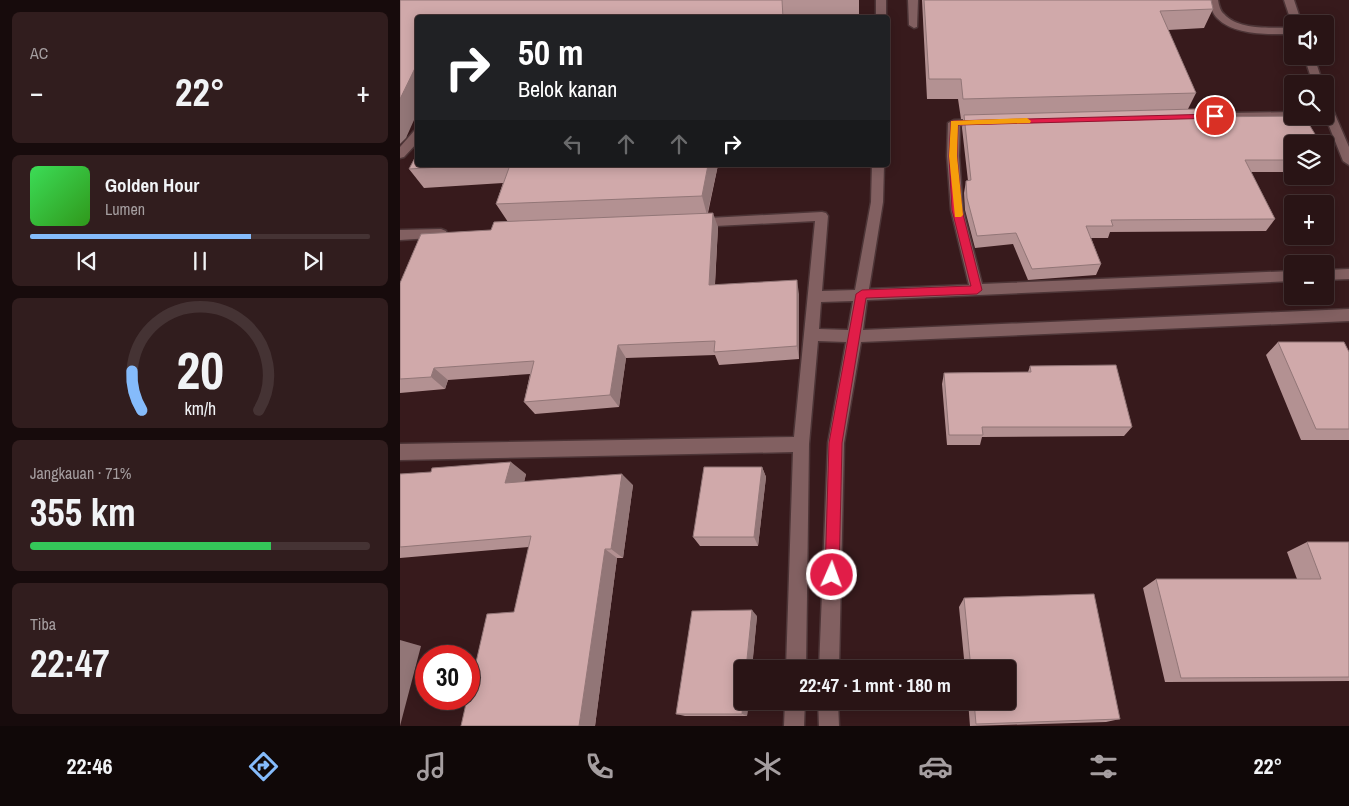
<!DOCTYPE html>
<html lang="id">
<head>
<meta charset="utf-8">
<style>
	body { margin:0; font-family:"Archivo Narrow",sans-serif; background:#311d1e; color:#f1f3f6; height:100vh; display:flex; flex-direction:column; font-size:19px; white-space:nowrap }
	* { box-sizing:border-box; margin:0 }
	p { font-size:16px; color:#a59ea0 }
	.icon { flex:none; width:28px; height:28px; fill:none; stroke:currentColor; stroke-width:2; stroke-linecap:round; stroke-linejoin:round }
	.map { position:relative; flex:1; overflow:hidden }
	.side { display:flex; flex-direction:column; gap:12px; padding:12px; background:#170b0c; width:400px }
	.side>* { flex:none }
	.hud { position:absolute; left:15px; top:15px; width:475px; height:152px; border-radius:5px; box-shadow:0 2px 12px #0003,0 0 0 1px #453334; background:#202124; color:#fff; overflow:hidden }
	.buttons { position:absolute; left:884px; top:15px; display:grid; gap:10px }
	.buttons a { display:grid; place-items:center; width:50px; height:50px; border-radius:5px; background:#291415; box-shadow:0 2px 12px #0003,0 0 0 1px #453334; font-size:25px }
	.speed { position:absolute; left:15px; top:645px; display:flex; gap:10px; font-size:25px; font-weight:700; text-align:center }
	.speed>* { display:grid; place-content:center; width:65px; height:65px; border-radius:50%; background:#291415; box-shadow:0 2px 12px #0003,0 0 0 1px #453334; line-height:1 }
	.speed .limit { border:8px solid #d22; background:#fff; color:#111 }
	.pin { position:absolute; display:grid; place-items:center; width:42px; height:42px; color:#fff; margin:-21px; border:2px solid #fff; border-radius:50%; box-shadow:0 1px 5px #0007 }
	.me { position:absolute; width:55px; margin:-28px; rotate:2deg; stroke-linejoin:round; filter:drop-shadow(0 0 4px #0008) }
	.turn { display:flex; align-items:center; gap:18px; height:105px; padding:0 20px; font-size:22px }
	.turn .icon { width:65px; height:65px; stroke-width:2.5 }
	.turn b { display:block; font-size:35px; line-height:42px }
	.lanes { display:flex; align-items:center; height:48px; padding:0 20px; background:#0003; justify-content:center; gap:25px; direction:ltr }
	.lanes .off { opacity:.35 }
	.big { font-size:38px; font-weight:700; line-height:1.1 }
	.side .card { flex:1; display:flex; flex-direction:column; justify-content:center; gap:8px; min-width:0; padding:0 18px; border-radius:8px; background:#311d1e }
	.side .dial { align-items:center; gap:0 }
	.dial svg { height:130px; overflow:visible; fill:none; stroke:#453334; stroke-width:7; stroke-linecap:round; text-anchor:middle }
	.dial text { fill:#f1f3f6; stroke:none }
	.song { display:flex; align-items:center; gap:15px }
	.cover { width:60px; height:60px; border-radius:8px; background:linear-gradient(135deg,hsl(130 70% 55%),hsl(110 70% 35%)) }
	.played { height:5px; border-radius:2px; background:linear-gradient(90deg,#85bbfb 65%,#453334 65%) }
	.keys { display:flex; justify-content:space-around; direction:ltr }
	.heat { display:flex; justify-content:space-between; align-items:center; font-size:28px; direction:ltr }
	.charge { height:8px; border-radius:4px; background:linear-gradient(90deg,#34c759 71%,#453334 0) }
	.trip { position:absolute; left:334px; top:660px; width:282px; height:50px; border-radius:5px; background:#291415; box-shadow:0 2px 12px #0003,0 0 0 1px #453334; font-weight:700; line-height:50px; text-align:center }
	.tab-bar { display:flex; height:80px; justify-content:space-around; align-items:center; background:#100808; color:#a59ea0 }
	.tab-bar .icon { width:35px; height:35px }
	.tab-bar .selected { color:#85bbfb }
	.tab-bar b { font-size:22px; color:#f1f3f6 }
	main { display:flex; flex:1; min-height:0 }
	.map>svg:first-child { display:block }
	.lines { fill:none; stroke-linecap:round; stroke-linejoin:round }
	.minor-casing { stroke:#4d3537; stroke-width:3 }
	.minor { fill:#826061; fill-rule:evenodd }
	.wall { fill:#b39192 }
	.shaded-wall { fill:#927677 }
	.building { fill:#d0a9aa; stroke:#927677 }
	.route { fill:#e11d48; stroke:#92132f }
	.slow { fill:#f59e0b }
</style>
</head>
<body>
<main>
<section class="side">
<div class="card"><p>AC</p>
<div class="heat"><a>−</a><b class="big">22°</b><a>+</a></div>
</div>
<div class="card">
<div class="song"><i class="cover"></i><div><b>Golden Hour</b><p>Lumen</p></div></div>
<div class="played"></div>
<div class="keys"><svg class="icon" aria-label="previous" viewBox="0 0 24 24"><path d="M18 5L8 12l10 7zM5 5v14"/></svg><svg class="icon" aria-label="pause" viewBox="0 0 24 24"><path d="M8 5v14M16 5v14"/></svg><svg class="icon" aria-label="next" viewBox="0 0 24 24"><path d="M6 5l10 7-10 7zM19 5v14"/></svg></div>
</div>
<div class="card dial"><svg viewBox="0 0 100 80">
<path d="M14 69A42 42 0 1 1 86 69"/>
<path d="M14 69A42 42 0 0 1 8 45" stroke="#85bbfb"/>
<text x="50" y="56" font-size="32" font-weight="700">20</text>
<text x="50" y="72" font-size="11">km/h</text>
</svg></div>
<div class="card"><p>Jangkauan · 71%</p><b class="big">355 km</b><div class="charge"></div></div>
<div class="card"><p>Tiba</p><b class="big">22:47</b></div>
</section>
<div class="map">
<svg width="949" height="726" viewBox="0 0 949 726">
	<rect width="100%" height="100%" fill="#371a1c"/>
	<g class="lines">
		<defs>
			<path id="minor" d="M 476,0 L 486,0 L 486,18 L 476,18 Z
				M 508,0 L 518,0 L 517,27 L 514,28 L 509,25 Z
				M 808,0 L 818,0 C 819,5 820,11 824,14 C 839,31 872,27 892,28 L 892,34 C 870,34 834,36 817,18 C 812,13 811,6 808,0 Z
				M 884,0 L 894,0 L 902,24 L 892,24 Z
				M 904,56 L 914,56 L 923,84 L 913,84 Z
				M 925,100 L 930,103 L 949,147 L 949,165 L 943,161 L 925,116 Z
				M 892,112 L 892,116 L 896,117 L 778,120 L 772,117 L 778,114 Z
				M 583,119 L 589,122 L 587,124 L 560,126 L 559,156 L 563,210 L 582,284 L 892,271 L 892,281 L 467,300 L 463,330 L 949,309 L 949,321 L 461,342 L 444,443 L 439,669 L 419,669 L 428,443 L 446,342 L 418,341 L 409,444 L 406,669 L 386,669 L 393,452 L 0,460 L 0,444 L 394,437 L 415,221 L 296,227 L 291,225 L 290,222 L 291,219 L 422,212 L 426,213 L 428,216 L 422,291 L 455,290 L 471,202 L 472,165 L 484,165 L 483,202 L 469,289 L 569,285 L 551,210 L 547,156 L 548,123 L 554,120 ZM 453,301 L 448,330 L 419,329 L 421,302 Z
				M 14,131 L 18,131 L 18,142 L 4,157 L 0,158 L 0,147 Z
				M 41,229 L 46,231 L 47,234 L 46,237 L 0,240 L 0,230 Z
				M 949,269 L 949,279 L 925,280 L 925,270 Z
				M 385,701 L 405,701 L 404,726 L 384,726 Z
				M 418,701 L 438,701 L 439,726 L 419,726 Z"/>
		</defs>
		<use href="#minor" class="minor-casing"/>
		<use href="#minor" class="minor"/>
	</g>
	<path class="wall" d="M 0,0 L 459,0 L 459,14 L 400,18 L 18,18 L 6,138 Z
		M 522,0 L 811,0 L 813,9 L 804,28 L 768,30 L 796,93 L 788,109 L 799,117 L 892,144 L 892,172 L 851,172 L 875,219 L 866,231 L 710,232 L 708,238 L 691,238 L 701,264 L 696,275 L 628,280 L 613,244 L 575,248 L 565,210 L 564,193 L 566,181 L 568,181 L 562,128 L 563,119 L 561,119 L 558,99 L 527,99 Z
		M 925,150 L 931,159 L 925,167 Z
		M 18,165 L 318,165 L 308,213 L 318,227 L 315,285 L 399,294 L 399,359 L 319,365 L 315,355 L 226,358 L 219,407 L 135,414 L 124,402 L 130,374 L 48,380 L 45,389 L 0,393 L 0,283 L 91,230 L 108,222 L 96,204 L 103,183 L 24,188 L 9,169 Z
		M 878,342 L 949,352 L 949,440 L 901,440 L 866,355 Z
		M 630,366 L 732,427 L 724,436 L 582,437 L 580,445 L 547,445 L 542,384 L 544,373 L 628,372 Z
		M 362,467 L 366,477 L 358,546 L 300,546 L 293,537 Z
		M 0,474 L 126,474 L 124,482 L 233,485 L 223,558 L 217,558 L 195,726 L 61,726 L 114,612 L 129,547 L 0,558 Z
		M 907,542 L 949,542 L 949,681 L 765,682 L 743,588 L 756,579 L 897,579 L 887,552 Z
		M 564,598 L 720,719 L 706,722 L 570,726 L 568,701 L 608,701 L 608,669 L 565,669 L 559,607 Z
		M 357,616 L 347,716 L 285,716 L 276,714 Z"/>
	<path class="shaded-wall" d="M 18,62 L 18,111 L 6,138 L 0,144 L 0,99 Z
		M 308,165 L 318,165 L 307,215 L 302,196 Z
		M 313,213 L 318,227 L 314,299 L 309,285 Z
		M 397,280 L 399,294 L 399,359 L 397,346 Z
		M 218,345 L 226,358 L 219,407 L 210,395 Z
		M 34,368 L 48,380 L 45,389 L 31,377 Z
		M 111,462 L 126,474 L 121,495 L 105,483 Z
		M 362,467 L 366,477 L 358,546 L 354,537 Z
		M 222,474 L 233,485 L 223,558 L 211,549 Z
		M 205,549 L 217,558 L 195,726 L 179,726 Z
		M 352,610 L 357,616 L 352,669 L 346,669 Z
		M 0,640 L 21,646 L 0,726 Z
		M 343,701 L 349,701 L 347,716 L 342,714 Z"/>
	<path class="building" d="M 0,0 L 382,0 L 383,18 L 18,18 L 18,62 L 0,99 Z
		M 524,0 L 811,0 L 813,9 L 760,11 L 796,93 L 563,99 L 561,79 L 529,79 Z
		M 796,109 L 799,117 L 904,116 L 921,144 L 892,144 L 892,160 L 845,160 L 875,219 L 711,220 L 713,226 L 686,226 L 701,264 L 632,269 L 616,233 L 577,236 L 567,198 L 566,181 L 571,180 L 564,115 Z
		M 925,150 L 931,159 L 925,159 Z
		M 18,152 L 18,165 L 73,165 L 9,169 Z
		M 110,165 L 308,165 L 302,196 L 96,204 Z
		M 313,213 L 309,285 L 397,280 L 397,346 L 314,352 L 315,341 L 218,345 L 210,395 L 124,402 L 134,361 L 34,368 L 31,377 L 0,379 L 0,283 L 21,234 L 91,230 L 94,222 Z
		M 878,342 L 944,342 L 949,352 L 949,429 L 916,429 Z
		M 716,365 L 732,427 L 582,427 L 583,435 L 549,435 L 544,373 L 631,372 L 630,366 Z
		M 111,462 L 105,483 L 222,474 L 211,549 L 205,549 L 179,726 L 61,726 L 67,699 L 69,699 L 69,693 L 87,614 L 114,612 L 131,536 L 0,547 L 0,474 L 31,472 L 32,468 Z
		M 304,467 L 362,467 L 354,537 L 293,537 Z
		M 907,542 L 949,542 L 949,677 L 781,678 L 756,579 L 921,579 Z
		M 694,594 L 720,719 L 576,724 L 574,701 L 608,701 L 608,669 L 571,669 L 564,598 Z
		M 352,610 L 346,669 L 342,669 L 343,701 L 342,714 L 276,714 L 292,611 Z"/>
	<path class="route" d="M 815,114 L 819,116 L 818,118 L 558,125 L 557,156 L 562,210 L 582,290 L 577,294 L 466,298 L 442,443 L 439,575 L 437,580 L 432,582 L 427,580 L 425,575 L 429,443 L 456,294 L 462,290 L 571,286 L 552,210 L 549,156 L 551,121 Z"/>
	<path class="slow" d="M 627,118 L 631,121 L 630,123 L 558,125 L 557,156 L 563,215 L 561,217 L 555,217 L 549,156 L 551,121 Z"/>
</svg>
<div class="buttons">
<a><svg class="icon" aria-label="sound" viewBox="0 0 24 24"><path d="M4 9h4l5-4v14l-5-4H4zM17 9q2 3 0 6"/></svg></a>
<a><svg class="icon" aria-label="search" viewBox="0 0 24 24"><circle cx="10" cy="10" r="6"/><path d="M15 15l6 6"/></svg></a>
<a><svg class="icon" aria-label="layers" viewBox="0 0 24 24"><path d="M12 4l9 5-9 5-9-5zM3 14l9 5 9-5"/></svg></a>
<a>+</a>
<a>−</a>
</div>
<div class="speed"><div class="limit">30</div></div>
<div class="pin" style="left:815px;top:116px;background:#d93025"><svg class="icon" aria-label="arrive" viewBox="0 0 24 24"><path d="M6 21V4h12l-3 4 3 4H6"/></svg></div>
<svg class="me" style="left:432px;top:575px" viewBox="-20 -20 40 40"><circle r="17" fill="#e11d48" stroke="#fff" stroke-width="3"/><path d="M0-11L8 9 0 5-8 9z" fill="#fff"/></svg>
<div class="trip">22:47 · 1 mnt · 180 m</div>
<div class="hud">
<div class="turn"><svg class="icon" aria-label="right" viewBox="0 0 24 24"><path d="M7 20v-9h11M14 6l5 5-5 5"/></svg><div><b>50 m</b>Belok kanan</div></div>
<div class="lanes"><svg class="icon off" aria-label="left" viewBox="0 0 24 24"><path d="M17 20v-9H6M10 6l-5 5 5 5"/></svg><svg class="icon off" aria-label="ahead" viewBox="0 0 24 24"><path d="M12 20V5M6 11l6-6 6 6"/></svg><svg class="icon off" aria-label="ahead" viewBox="0 0 24 24"><path d="M12 20V5M6 11l6-6 6 6"/></svg><svg class="icon" aria-label="right" viewBox="0 0 24 24"><path d="M7 20v-9h11M14 6l5 5-5 5"/></svg></div>
</div>
</div>
</main>
<nav class="tab-bar">
<b>22:46</b>
<svg class="icon selected" aria-label="directions" viewBox="0 0 24 24"><path d="M12 3l9 9-9 9-9-9zM9 14v-3h6M13 9l2 2-2 2"/></svg>
<svg class="icon" aria-label="music" viewBox="0 0 24 24"><path d="M9 18V5l10-2v13"/><circle cx="6" cy="18" r="3"/><circle cx="16" cy="16" r="3"/></svg>
<svg class="icon" aria-label="phone" viewBox="0 0 24 24"><path d="M5 4h4l2 5-3 2q2 4 5 5l2-3 5 2v4C11 20 4 13 5 4z"/></svg>
<svg class="icon" aria-label="climate" viewBox="0 0 24 24"><path d="M12 3v18M4 7l16 10M4 17L20 7"/></svg>
<svg class="icon" aria-label="car" viewBox="0 0 24 24"><path d="M5 17H2v-5l4-1 3-4h7l3 4 3 1v5h-3M9 17h6M6 11h13"/><circle cx="7" cy="17" r="2"/><circle cx="17" cy="17" r="2"/></svg>
<svg class="icon" aria-label="filters" viewBox="0 0 24 24"><path d="M4 7h16M4 17h16"/><circle cx="9" cy="7" r="2"/><circle cx="15" cy="17" r="2"/></svg>
<b>22°</b>
</nav>
</body>
</html>
